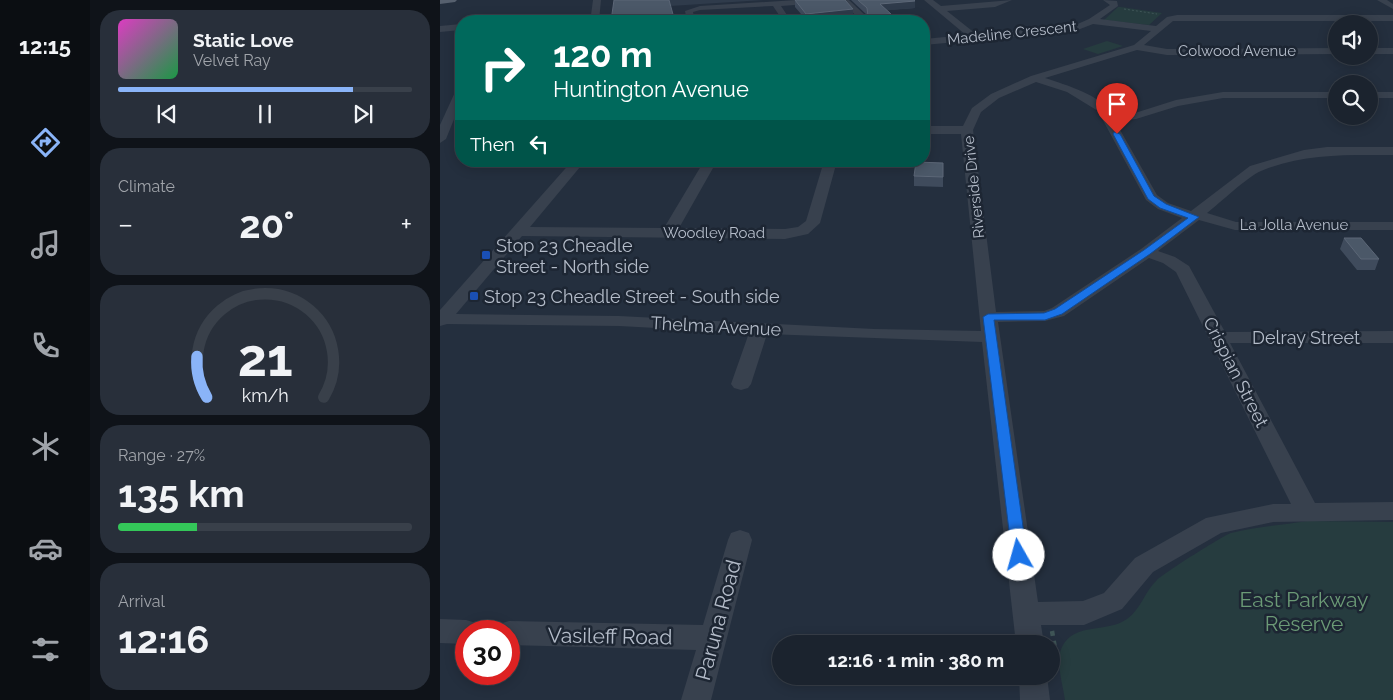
<!DOCTYPE html>
<html lang="en">
<head>
<meta charset="utf-8">
<style>
	body { margin:0; font-family:Raleway,sans-serif; background:#282f3a; color:#f1f3f6; height:100vh; display:flex; flex-direction:column; font-size:19px; white-space:nowrap }
	* { box-sizing:border-box; margin:0 }
	p { font-size:16px; color:#a0a4aa }
	.icon { flex:none; width:28px; height:28px; fill:none; stroke:currentColor; stroke-width:2; stroke-linecap:round; stroke-linejoin:round }
	.map { position:relative; flex:1; overflow:hidden }
	.drawer { display:flex; flex-direction:column; gap:10px; padding:10px; background:#0f1319; width:350px }
	.drawer>* { flex:none }
	.banner { position:absolute; left:15px; top:15px; width:475px; height:152px; border-radius:20px; box-shadow:0 2px 12px #0003,0 0 0 1px #39404a; background:#00695c; color:#fff; overflow:hidden }
	.buttons { position:absolute; left:888px; top:15px; display:grid; gap:10px }
	.buttons a { display:grid; place-items:center; width:50px; height:50px; border-radius:50%; background:#1b232e; box-shadow:0 2px 12px #0003,0 0 0 1px #39404a; font-size:25px }
	.speed { position:absolute; left:15px; top:620px; display:flex; gap:10px; font-size:25px; font-weight:700; text-align:center }
	.speed>* { display:grid; place-content:center; width:65px; height:65px; border-radius:50%; background:#1b232e; box-shadow:0 2px 12px #0003,0 0 0 1px #39404a; line-height:1 }
	.speed .limit { border:8px solid #d22; background:#fff; color:#111 }
	.pin { position:absolute; display:grid; place-items:center; width:42px; height:42px; color:#fff; margin:-51px -21px; border-radius:50% 50% 50% 0; rotate:-45deg; box-shadow:0 0 5px #0007 }
	.pin .icon { rotate:45deg }
	.me { position:absolute; width:55px; margin:-28px; rotate:353deg; stroke-linejoin:round; filter:drop-shadow(0 0 4px #0008) }
	.turn { display:flex; align-items:center; gap:18px; height:105px; padding:0 15px; font-size:22px }
	.turn .icon { width:65px; height:65px; stroke-width:2.5 }
	.turn b { display:block; font-size:35px; line-height:42px }
	.then { display:flex; align-items:center; height:48px; padding:0 15px; background:#0003; gap:10px; font-size:19px }
	.big { font-size:38px; font-weight:700; line-height:1.1 }
	.drawer .tile { flex:1; display:flex; flex-direction:column; justify-content:center; gap:8px; min-width:0; padding:0 18px; border-radius:20px; background:#282f3a }
	.drawer .dial { align-items:center; gap:0 }
	.dial svg { height:130px; overflow:visible; fill:none; stroke:#39404a; stroke-width:7; stroke-linecap:round; text-anchor:middle }
	.dial text { fill:#f1f3f6; stroke:none }
	.song { display:flex; align-items:center; gap:15px }
	.cover { width:60px; height:60px; border-radius:8px; background:linear-gradient(135deg,hsl(310 70% 55%),hsl(140 70% 35%)) }
	.played { height:5px; border-radius:2px; background:linear-gradient(90deg,#8ab4f8 80%,#39404a 80%) }
	.keys { display:flex; justify-content:space-around; direction:ltr }
	.heat { display:flex; justify-content:space-between; align-items:center; font-size:28px; direction:ltr }
	.charge { height:8px; border-radius:4px; background:linear-gradient(90deg,#34c759 27%,#39404a 0) }
	.trip { position:absolute; left:332px; top:635px; width:288px; height:50px; border-radius:25px; background:#1b232e; box-shadow:0 2px 12px #0003,0 0 0 1px #39404a; font-weight:700; line-height:50px; text-align:center }
	main { display:flex; flex:1; min-height:0 }
	.tab-bar { display:flex; flex-direction:column; width:90px; justify-content:space-around; align-items:center; background:#0b0e12; color:#a0a4aa }
	.tab-bar .icon { width:35px; height:35px }
	.tab-bar .active { color:#8ab4f8 }
	.tab-bar b { font-size:22px; color:#f1f3f6 }
	.map>svg:first-child { display:block }
	.green { fill:#263c3f }
	.lines { fill:none; stroke-linecap:round; stroke-linejoin:round }
	.path-far1 { stroke:#3f5557; stroke-width:1; stroke-dasharray:2 2; stroke-linecap:butt }
	.path { stroke:#3f5557; stroke-width:4.5; stroke-dasharray:5 5; stroke-linecap:butt }
	.street { fill:#38414e; fill-rule:evenodd }
	.primary { fill:#56606e; fill-rule:evenodd }
	.wall { fill:#3f4b5c }
	.shaded-wall { fill:#2f3b4b }
	.building { fill:#4b5868; stroke:#5c6777 }
	.route { fill:#1a73e8; stroke:#114b97 }
	.transit-dot { fill:#1a4fb4; stroke:#1d2633; stroke-width:2 }
	.labels { text-anchor:middle; dominant-baseline:central; stroke-width:5; stroke-linejoin:round; paint-order:stroke }
	.far-street-label { font-size:15px; fill:#b4bcc9; stroke:#1d2633 }
	.poi-label { font-size:18px; fill:#b4bcc9; stroke:#1d2633; text-anchor:start }
	.street-label { font-size:18px; fill:#b4bcc9; stroke:#1d2633 }
	.near-park-label { font-size:21px; fill:#6b9a76; stroke:#1d2633 }
	.near-street-label { font-size:21px; fill:#b4bcc9; stroke:#1d2633 }
</style>
</head>
<body>
<main>
<nav class="tab-bar">
<b>12:15</b>
<svg class="icon active" aria-label="directions" viewBox="0 0 24 24"><path d="M12 3l9 9-9 9-9-9zM9 14v-3h6M13 9l2 2-2 2"/></svg>
<svg class="icon" aria-label="music" viewBox="0 0 24 24"><path d="M9 18V5l10-2v13"/><circle cx="6" cy="18" r="3"/><circle cx="16" cy="16" r="3"/></svg>
<svg class="icon" aria-label="phone" viewBox="0 0 24 24"><path d="M5 4h4l2 5-3 2q2 4 5 5l2-3 5 2v4C11 20 4 13 5 4z"/></svg>
<svg class="icon" aria-label="climate" viewBox="0 0 24 24"><path d="M12 3v18M4 7l16 10M4 17L20 7"/></svg>
<svg class="icon" aria-label="car" viewBox="0 0 24 24"><path d="M5 17H2v-5l4-1 3-4h7l3 4 3 1v5h-3M9 17h6M6 11h13"/><circle cx="7" cy="17" r="2"/><circle cx="17" cy="17" r="2"/></svg>
<svg class="icon" aria-label="filters" viewBox="0 0 24 24"><path d="M4 7h16M4 17h16"/><circle cx="9" cy="7" r="2"/><circle cx="15" cy="17" r="2"/></svg>
</nav>
<section class="drawer">
<div class="tile">
<div class="song"><i class="cover"></i><div><b>Static Love</b><p>Velvet Ray</p></div></div>
<div class="played"></div>
<div class="keys"><svg class="icon" aria-label="previous" viewBox="0 0 24 24"><path d="M18 5L8 12l10 7zM5 5v14"/></svg><svg class="icon" aria-label="pause" viewBox="0 0 24 24"><path d="M8 5v14M16 5v14"/></svg><svg class="icon" aria-label="next" viewBox="0 0 24 24"><path d="M6 5l10 7-10 7zM19 5v14"/></svg></div>
</div>
<div class="tile"><p>Climate</p>
<div class="heat"><a>−</a><b class="big">20°</b><a>+</a></div>
</div>
<div class="tile dial"><svg viewBox="0 0 100 80">
<path d="M14 69A42 42 0 1 1 86 69"/>
<path d="M14 69A42 42 0 0 1 8 44" stroke="#8ab4f8"/>
<text x="50" y="56" font-size="32" font-weight="700">21</text>
<text x="50" y="72" font-size="11">km/h</text>
</svg></div>
<div class="tile"><p>Range · 27%</p><b class="big">135 km</b><div class="charge"></div></div>
<div class="tile"><p>Arrival</p><b class="big">12:16</b></div>
</section>
<div class="map">
<svg width="953" height="700" viewBox="0 0 953 700">
	<rect width="100%" height="100%" fill="#242f3e"/>
	<path class="green" d="M 678,7 L 681,7 L 722,13 L 709,25 L 664,20 Z
		M 667,41 L 683,46 L 658,54 L 643,49 Z
		M 867,521 L 953,522 L 953,700 L 625,700 C 623,685 615,661 622,647 C 634,622 668,633 687,619 C 701,609 705,591 717,580 C 724,573 784,535 791,533 C 816,527 842,525 867,521 Z"/>
	<g class="lines">
		<path class="path-far1" d="M 684,9 L 717,14"/>
		<path class="path" d="M 612,631 L 615,648"/>
		<path class="street" d="M 153,0 L 161,0 L 159,21 L 101,21 L 105,18 L 151,15 Z
			M 356,0 L 384,1 L 380,3 L 341,6 L 351,21 L 343,21 L 333,6 L 260,10 L 253,12 L 255,21 L 247,21 L 245,11 L 260,6 Z
			M 401,0 L 409,0 L 426,16 L 426,20 L 403,21 L 404,19 L 417,17 Z
			M 484,0 L 493,0 L 501,6 L 572,0 L 555,7 L 507,11 L 536,34 L 633,26 L 649,19 L 670,5 L 663,0 L 677,1 L 678,6 L 660,19 L 716,26 L 727,17 L 737,15 L 953,15 L 953,21 L 733,21 L 704,45 L 727,49 L 896,48 L 896,54 L 727,55 L 697,50 L 605,78 C 626,85 661,95 672,114 L 695,113 L 736,100 L 783,92 L 896,92 L 896,98 L 783,98 L 738,106 L 696,119 L 675,121 L 717,195 L 728,203 L 751,211 L 810,166 L 864,150 L 887,147 L 953,147 L 953,155 C 908,155 864,153 821,171 C 807,177 780,203 767,213 L 796,222 L 953,222 L 953,230 L 795,230 L 759,220 L 718,251 L 735,257 L 749,266 L 785,332 L 953,331 L 953,343 L 790,343 L 875,503 L 953,502 L 953,520 L 833,522 L 781,533 L 713,572 L 682,609 L 644,625 L 601,625 L 604,644 L 576,644 L 542,342 L 327,334 L 311,384 L 308,388 L 301,390 L 294,388 L 291,384 L 309,333 L 179,326 L 7,324 L 0,326 L 0,310 L 132,161 L 145,161 L 90,227 L 224,228 L 264,161 L 277,161 L 239,228 L 345,229 L 358,227 L 366,221 L 384,161 L 397,161 L 380,223 L 368,234 L 345,239 L 82,236 L 16,314 L 179,316 L 434,329 L 541,331 L 521,134 L 484,134 L 484,126 L 523,126 L 532,108 L 551,94 L 591,76 L 694,45 L 711,31 L 653,24 L 635,31 L 484,45 L 484,39 L 526,35 ZM 596,82 L 627,92 L 658,111 L 706,200 L 718,209 L 742,218 L 701,249 L 612,308 L 604,311 L 556,312 L 533,130 L 541,112 L 559,98 ZM 709,258 L 723,263 L 736,272 L 851,504 L 833,504 L 766,518 L 695,558 L 664,593 L 643,601 L 598,602 L 558,322 L 605,321 L 624,316 Z
			M 937,0 L 947,0 L 953,4 L 953,9 Z
			M 21,24 L 21,30 L 0,32 L 0,26 Z
			M 929,48 L 953,48 L 953,54 L 929,54 Z
			M 21,87 L 21,102 L 6,139 L 0,143 L 0,125 L 16,90 Z
			M 929,92 L 953,92 L 953,98 L 929,98 Z
			M 300,530 L 309,533 L 312,540 L 271,700 L 241,700 L 256,650 L 69,645 L 69,631 L 56,631 L 59,624 L 69,621 L 263,625 L 288,540 L 291,533 Z
			M 0,619 L 26,620 L 36,623 L 39,631 L 26,631 L 26,644 L 0,643 Z
			M 579,676 L 607,676 L 610,700 L 580,700 Z"/>
		<path class="primary" d="M 0,0 L 17,0 L 15,2 L 0,4 Z"/>
	</g>
	<path class="wall" d="M 355,0 L 413,16 L 367,21 L 355,7 Z
		M 411,0 L 474,0 L 475,1 L 475,8 L 446,10 L 451,21 L 428,21 L 427,15 Z
		M 503,163 L 503,187 L 474,186 L 474,176 Z
		M 904,238 L 939,259 L 935,270 L 917,270 L 900,249 Z"/>
	<path class="shaded-wall" d="M 229,0 L 324,0 L 230,6 Z
		M 475,1 L 475,8 L 440,11 L 440,4 Z
		M 413,9 L 413,16 L 367,21 L 366,14 Z
		M 451,14 L 451,21 L 428,21 L 428,16 Z
		M 234,18 L 235,21 L 190,21 Z"/>
	<path class="building" d="M 174,0 L 229,0 L 234,18 L 190,21 L 171,21 Z
		M 355,0 L 405,0 L 413,9 L 366,14 Z
		M 418,0 L 474,0 L 475,1 L 440,4 L 451,14 L 428,16 L 427,8 Z
		M 476,162 L 503,163 L 503,177 L 474,176 Z
		M 904,238 L 921,238 L 939,259 L 921,259 Z"/>
	<path class="route" d="M 674,132 L 680,134 L 714,196 L 726,204 L 759,217 L 710,254 L 622,314 L 605,320 L 554,320 L 587,555 L 585,559 L 579,561 L 574,559 L 572,555 L 543,317 L 548,314 L 604,313 L 615,309 L 704,250 L 748,218 L 720,208 L 708,199 L 673,134 Z"/>
	<g class="transit-dot">
		<rect x="41" y="250" width="10" height="10" rx="2.5"/>
		<rect x="29" y="291" width="10" height="10" rx="2.5"/>
	</g>
	<g class="labels">
		<g class="far-street-label">
			<text transform="translate(572 33) rotate(-6)">Madeline Crescent</text>
			<text x="797" y="51">Colwood Avenue</text>
			<text transform="translate(534 187) rotate(-96)">Riverside Drive</text>
			<text x="854" y="225">La Jolla Avenue</text>
			<text x="274" y="233">Woodley Road</text>
		</g>
		<g class="poi-label">
			<text x="56" y="245">Stop 23 Cheadle<tspan x="56" dy="21">Street - North side</tspan></text>
			<text x="44" y="296">Stop 23 Cheadle Street - South side</text>
		</g>
		<g class="street-label">
			<text transform="translate(276 326) rotate(3)">Thelma Avenue</text>
			<text x="866" y="337">Delray Street</text>
			<text transform="translate(796 372) rotate(63)">Crispian Street</text>
		</g>
		<g class="near-park-label">
			<text x="864" y="599">East Parkway<tspan x="864" dy="24">Reserve</tspan></text>
		</g>
		<g class="near-street-label">
			<text transform="translate(278 620) rotate(-75)">Paruna Road</text>
			<text transform="translate(170 636) rotate(1)">Vasileff Road</text>
		</g>
	</g>
</svg>
<div class="buttons">
<a><svg class="icon" aria-label="sound" viewBox="0 0 24 24"><path d="M4 9h4l5-4v14l-5-4H4zM17 9q2 3 0 6"/></svg></a>
<a><svg class="icon" aria-label="search" viewBox="0 0 24 24"><circle cx="10" cy="10" r="6"/><path d="M15 15l6 6"/></svg></a>
</div>
<div class="speed"><div class="limit">30</div></div>
<div class="pin" style="left:677px;top:134px;background:#d93025"><svg class="icon" aria-label="arrive" viewBox="0 0 24 24"><path d="M6 21V4h12l-3 4 3 4H6"/></svg></div>
<svg class="me" style="left:579px;top:555px" viewBox="-20 -20 40 40"><circle r="19" fill="#fff"/><path d="M0-13L10 11 0 6-10 11z" fill="#1a73e8"/></svg>
<div class="trip">12:16 · 1 min · 380 m</div>
<div class="banner">
<div class="turn"><svg class="icon" aria-label="right" viewBox="0 0 24 24"><path d="M7 20v-9h11M14 6l5 5-5 5"/></svg><div><b>120 m</b>Huntington Avenue</div></div>
<div class="then">Then<svg class="icon" aria-label="left" viewBox="0 0 24 24"><path d="M17 20v-9H6M10 6l-5 5 5 5"/></svg></div>
</div>
</div>
</main>
</body>
</html>
